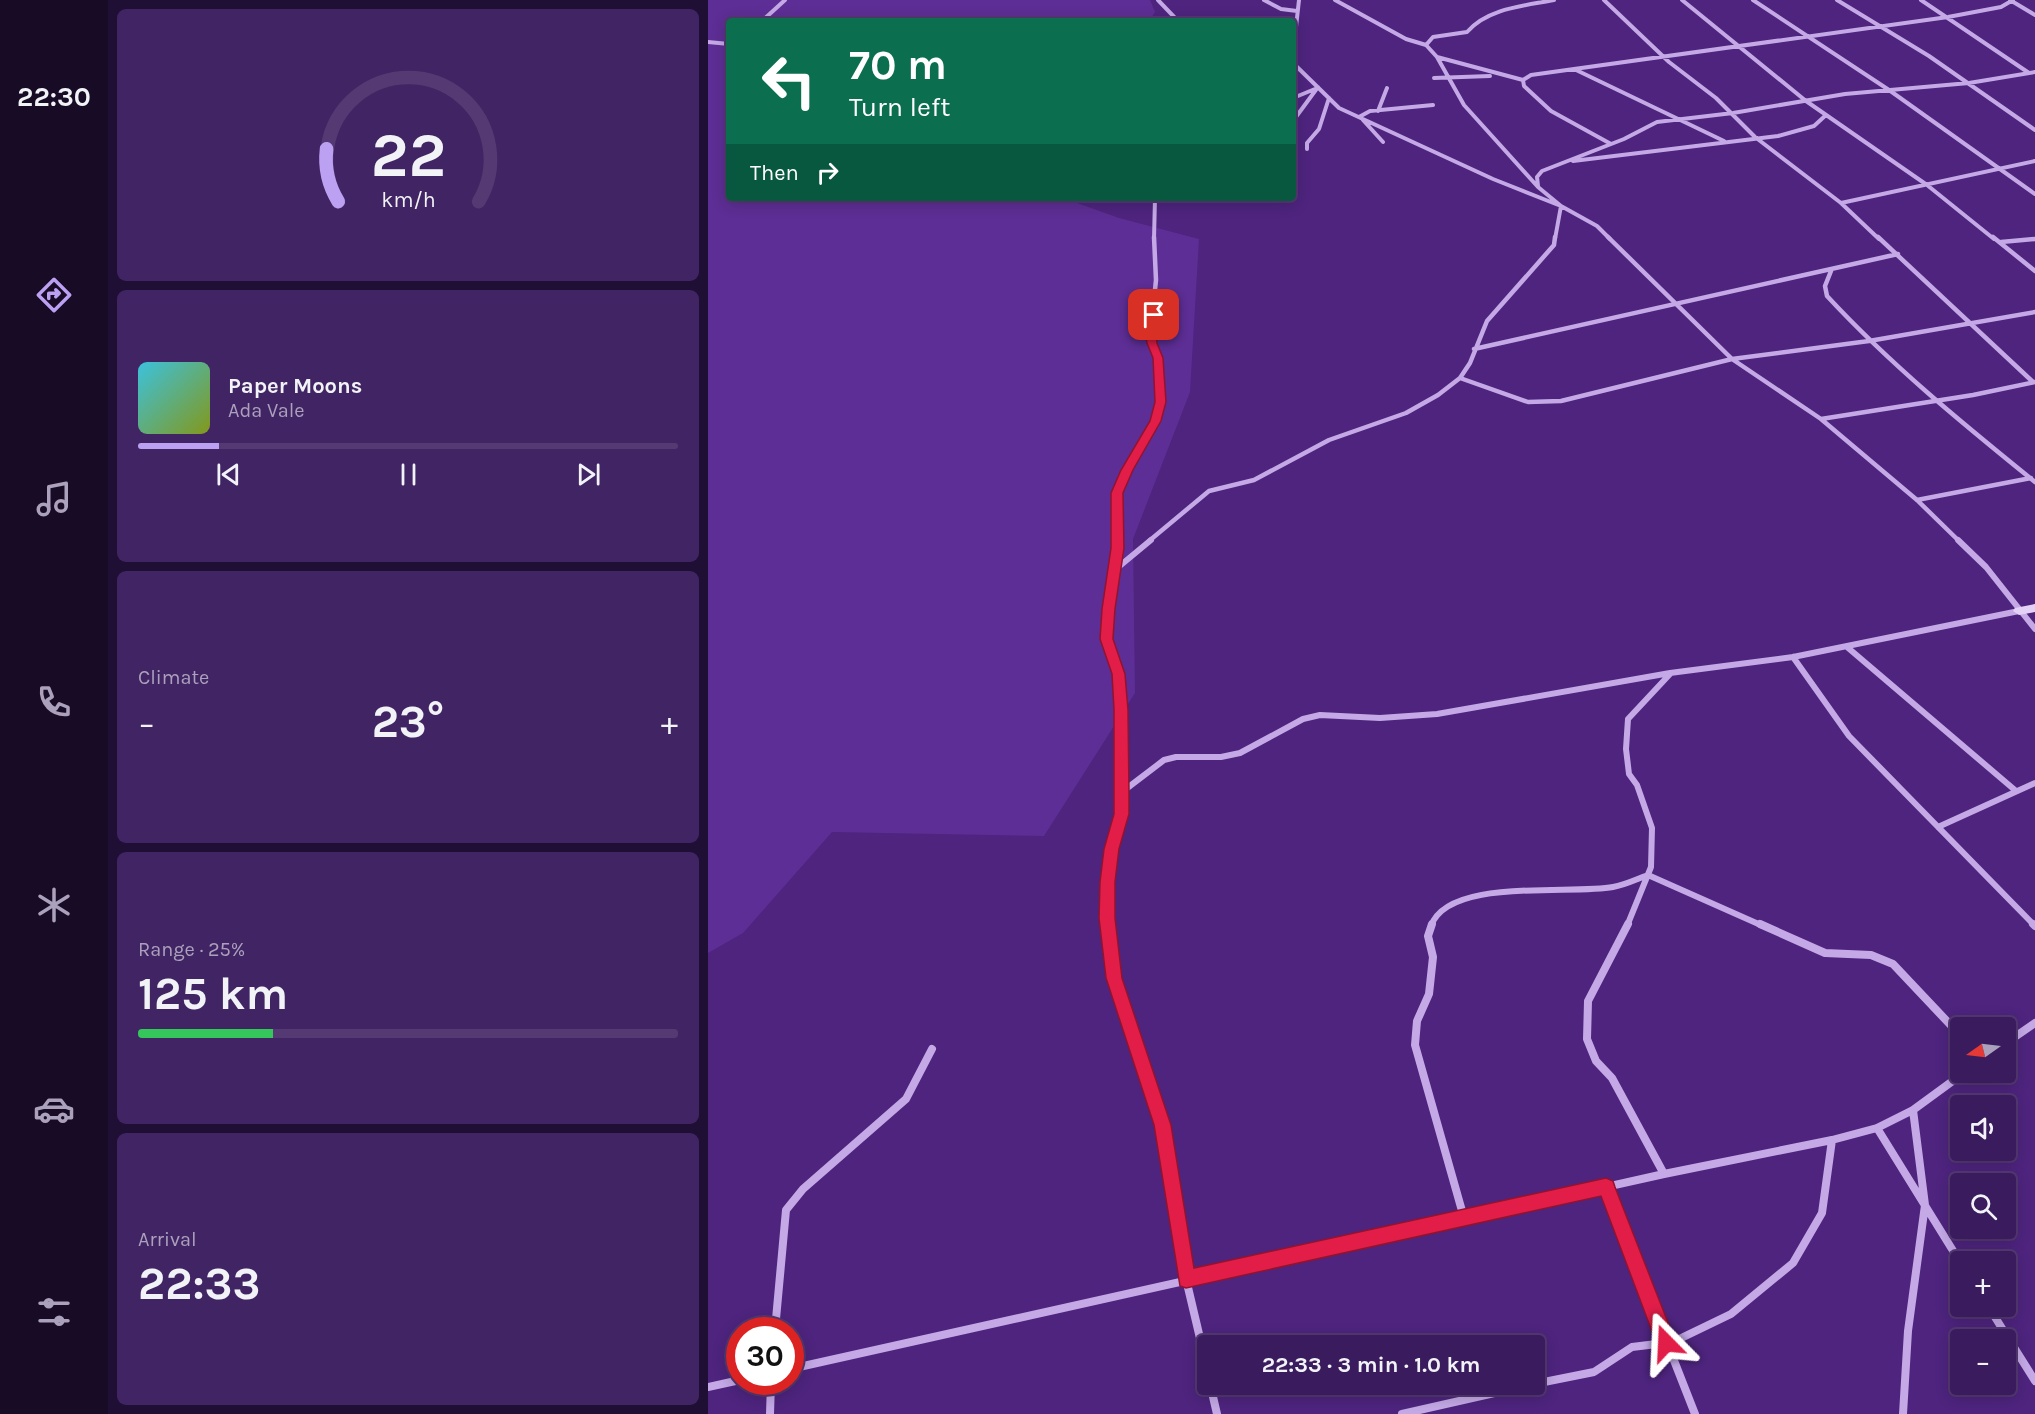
<!DOCTYPE html>
<html lang="en">
<head>
<meta charset="utf-8">
<style>
	body { margin:0; font-family:Karla,sans-serif; background:#412464; color:#f1f3f6; height:100vh; display:flex; flex-direction:column; font-size:22px; white-space:nowrap }
	* { box-sizing:border-box; margin:0 }
	p { font-size:20px; color:#aba1bc }
	.icon { flex:none; width:33px; height:33px; fill:none; stroke:currentColor; stroke-width:2; stroke-linecap:round; stroke-linejoin:round }
	.map { position:relative; flex:1; overflow:hidden }
	.panel { display:flex; flex-direction:column; gap:9px; padding:9px; background:#200f34; width:600px }
	.panel>* { flex:none }
	.banner { position:absolute; left:18px; top:18px; width:570px; height:183px; border-radius:6px; box-shadow:0 3px 15px #0003,0 0 0 2px #543973; background:#0b6e4f; color:#fff; overflow:hidden }
	.needle { width:39px; rotate:256deg }
	.fabs { position:absolute; left:1242px; top:1017px; display:grid; gap:12px }
	.fabs a { display:grid; place-items:center; width:66px; height:66px; border-radius:6px; background:#3a1b5e; box-shadow:0 3px 15px #0003,0 0 0 2px #543973; font-size:30px }
	.speed { position:absolute; left:18px; top:1317px; display:flex; gap:12px; font-size:30px; font-weight:700; text-align:center }
	.speed>* { display:grid; place-content:center; width:78px; height:78px; border-radius:50%; background:#3a1b5e; box-shadow:0 3px 15px #0003,0 0 0 2px #543973; line-height:1 }
	.speed .limit { border:9px solid #d22; background:#fff; color:#111 }
	.pin { position:absolute; display:grid; place-items:center; width:51px; height:51px; color:#fff; margin:-26px; border-radius:12px; box-shadow:0 3px 9px #0006 }
	.me { position:absolute; width:66px; margin:-33px; rotate:339deg; stroke-linejoin:round; filter:drop-shadow(0 0 4px #0008) }
	.turn { display:flex; align-items:center; gap:21px; height:126px; padding:0 24px; font-size:27px }
	.turn .icon { width:78px; height:78px; stroke-width:2.5 }
	.turn b { display:block; font-size:42px; line-height:51px }
	.then { display:flex; align-items:center; height:57px; padding:0 24px; background:#0003; gap:12px; font-size:22px }
	.big { font-size:45px; font-weight:700; line-height:1.1 }
	.panel .card { flex:1; display:flex; flex-direction:column; justify-content:center; gap:9px; min-width:0; padding:0 21px; border-radius:9px; background:#412464 }
	.panel .dial { align-items:center; gap:0 }
	.dial svg { height:156px; overflow:visible; fill:none; stroke:#543973; stroke-width:7; stroke-linecap:round; text-anchor:middle }
	.dial text { fill:#f1f3f6; stroke:none }
	.song { display:flex; align-items:center; gap:18px }
	.cover { width:72px; height:72px; border-radius:9px; background:linear-gradient(135deg,hsl(190 70% 55%),hsl(70 70% 35%)) }
	.played { height:6px; border-radius:3px; background:linear-gradient(90deg,#bca0f2 15%,#543973 15%) }
	.keys { display:flex; justify-content:space-around; direction:ltr }
	.heat { display:flex; justify-content:space-between; align-items:center; font-size:33px; direction:ltr }
	.charge { height:9px; border-radius:4px; background:linear-gradient(90deg,#34c759 25%,#543973 0) }
	.trip { position:absolute; left:489px; top:1335px; width:348px; height:60px; border-radius:6px; background:#3a1b5e; box-shadow:0 3px 15px #0003,0 0 0 2px #543973; font-weight:700; line-height:60px; text-align:center }
	main { display:flex; flex:1; min-height:0 }
	.dock { display:flex; flex-direction:column; width:108px; justify-content:space-around; align-items:center; background:#170b26; color:#aba1bc }
	.dock .icon { width:42px; height:42px }
	.dock .current { color:#bca0f2 }
	.dock b { font-size:27px; color:#f1f3f6 }
	.map>svg:first-child { display:block }
	.green { fill:#5d2e95 }
	.lines { fill:none; stroke-linecap:round; stroke-linejoin:round }
	.street-far3 { stroke:#c4a9e6; stroke-width:4 }
	.street-far2 { stroke:#c4a9e6; stroke-width:4.5 }
	.street-far1 { stroke:#c4a9e6; stroke-width:6 }
	.street { stroke:#c4a9e6; stroke-width:8 }
	.secondary { fill:#e3d2f5; fill-rule:evenodd }
	.route { fill:#e11d48; stroke:#92132f; stroke-width:1.5 }
</style>
</head>
<body>
<main>
<nav class="dock">
<b>22:30</b>
<svg class="icon current" aria-label="directions" viewBox="0 0 24 24"><path d="M12 3l9 9-9 9-9-9zM9 14v-3h6M13 9l2 2-2 2"/></svg>
<svg class="icon" aria-label="music" viewBox="0 0 24 24"><path d="M9 18V5l10-2v13"/><circle cx="6" cy="18" r="3"/><circle cx="16" cy="16" r="3"/></svg>
<svg class="icon" aria-label="phone" viewBox="0 0 24 24"><path d="M5 4h4l2 5-3 2q2 4 5 5l2-3 5 2v4C11 20 4 13 5 4z"/></svg>
<svg class="icon" aria-label="climate" viewBox="0 0 24 24"><path d="M12 3v18M4 7l16 10M4 17L20 7"/></svg>
<svg class="icon" aria-label="car" viewBox="0 0 24 24"><path d="M5 17H2v-5l4-1 3-4h7l3 4 3 1v5h-3M9 17h6M6 11h13"/><circle cx="7" cy="17" r="2"/><circle cx="17" cy="17" r="2"/></svg>
<svg class="icon" aria-label="filters" viewBox="0 0 24 24"><path d="M4 7h16M4 17h16"/><circle cx="9" cy="7" r="2"/><circle cx="15" cy="17" r="2"/></svg>
</nav>
<section class="panel">
<div class="card dial"><svg viewBox="0 0 100 80">
<path d="M14 69A42 42 0 1 1 86 69"/>
<path d="M14 69A42 42 0 0 1 8 42" stroke="#bca0f2"/>
<text x="50" y="56" font-size="32" font-weight="700">22</text>
<text x="50" y="72" font-size="11">km/h</text>
</svg></div>
<div class="card">
<div class="song"><i class="cover"></i><div><b>Paper Moons</b><p>Ada Vale</p></div></div>
<div class="played"></div>
<div class="keys"><svg class="icon" aria-label="previous" viewBox="0 0 24 24"><path d="M18 5L8 12l10 7zM5 5v14"/></svg><svg class="icon" aria-label="pause" viewBox="0 0 24 24"><path d="M8 5v14M16 5v14"/></svg><svg class="icon" aria-label="next" viewBox="0 0 24 24"><path d="M6 5l10 7-10 7zM19 5v14"/></svg></div>
</div>
<div class="card"><p>Climate</p>
<div class="heat"><a>−</a><b class="big">23°</b><a>+</a></div>
</div>
<div class="card"><p>Range · 25%</p><b class="big">125 km</b><div class="charge"></div></div>
<div class="card"><p>Arrival</p><b class="big">22:33</b></div>
</section>
<div class="map">
<svg width="1327" height="1414" viewBox="0 0 1327 1414">
	<rect width="100%" height="100%" fill="#4e247e"/>
	<path class="green" d="M 0,0 L 442,0 L 447,12 L 441,21 L 21,21 L 21,198 L 355,198 L 411,218 L 491,239 L 482,392 L 425,539 L 427,693 L 336,836 L 124,832 L 35,933 L 0,953 Z"/>
	<g class="lines">
		<path class="street-far3" d="M 450,0 L 470,21
			M 556,0 L 573,9 L 589,11
			M 627,0 L 698,39 L 718,45 L 729,57 L 756,105 L 830,187 L 853,206 L 889,226 L 902,239
			M 896,0 L 961,62 L 1008,98 L 1047,137 L 1133,203 L 1171,239
			M 974,0 L 1098,101 L 1219,185 L 1286,239
			M 1045,0 L 1181,90 L 1327,194
			M 1129,0 L 1221,56 L 1327,130
			M 1213,0 L 1321,73
			M 1302,0 L 1327,15
			M 54,21 L 77,0
			M 0,42 L 21,44
			M 718,45 L 725,37 L 759,32 C 780,8 816,6 846,0
			M 585,54 L 591,0
			M 729,57 L 815,80 L 823,75 L 1240,17 L 1293,7 L 1305,0
			M 585,63 L 631,108 L 785,179 L 853,206 L 847,239
			M 866,69 L 1016,141
			M 726,78 L 782,76
			M 815,80 L 816,86 L 843,111 L 903,144
			M 585,98 L 607,89
			M 670,111 L 679,88
			M 651,117 L 662,111 L 725,105
			M 655,120 L 675,142
			M 585,121 L 610,87
			M 599,149 L 599,143 L 611,129 L 621,98
			M 865,161 L 1070,136 L 1106,126 L 1118,115
			M 830,186 L 829,177 L 834,171 L 916,139 L 949,122 L 1025,113 L 1137,94 L 1261,83 L 1327,72
			M 1133,203 L 1327,161
			M 446,239 L 447,198"/>
		<path class="street-far2" d="M 900,237 L 1024,359 L 1113,419 L 1209,500 L 1251,541
			M 1170,237 L 1325,382
			M 1285,237 L 1327,271
			M 1293,242 L 1327,239
			M 1123,271 L 1117,286 L 1119,296 C 1183,365 1254,423 1327,482
			M 766,349 L 1190,254
			M 752,378 L 820,402 L 853,401 L 1024,359 L 1161,341 L 1327,312
			M 1113,419 L 1265,395 L 1327,382
			M 1209,500 L 1323,478
			M 410,541 L 409,493 L 447,421 L 452,402 L 450,358 L 444,343 L 443,329 L 448,280 L 446,237
			M 441,541 L 501,491 L 546,480 L 621,440 L 698,413 L 730,395 L 752,378 L 762,363 L 779,321 L 846,245 L 847,237"/>
		<path class="street-far1" d="M 1250,540 L 1278,567 L 1327,629
			M 408,569 L 443,540
			M 1139,647 L 1308,791
			M 1085,657 L 1141,736 L 1327,926
			M 414,792 L 456,760 L 468,757 L 513,757 L 532,753 L 595,719 L 612,715 L 672,718 L 729,714 L 962,673 L 1085,657 L 1311,611
			M 1230,827 L 1327,783
			M 400,926 L 399,882 L 403,849 L 413,814 L 414,792 L 411,674 L 398,639 L 410,540
			M 723,926 C 740,877 863,895 905,887 C 917,885 929,879 940,875 L 1055,926
			M 919,926 L 943,867 L 944,828 L 929,785 L 921,774 L 918,749 L 920,719 L 962,674"/>
		<path class="street" d="M 400,924 L 406,978 L 455,1125 L 478,1279 L 500,1372
			M 724,924 L 720,936 L 725,957 L 721,994 L 709,1021 L 707,1045 L 756,1218
			M 920,924 L 880,1001 L 879,1039 L 888,1061 L 904,1078 L 956,1174
			M 1052,924 L 1117,953 L 1163,955 L 1185,964 L 1252,1035
			M 1325,924 L 1327,926
			M 1298,1043 L 1327,1023
			M 1169,1128 L 1252,1262
			M 898,1187 L 987,1414
			M 1280,1306 L 1327,1381
			M 67,1330 L 78,1210 L 95,1189 L 198,1099 L 224,1049
			M 82,1369 L 956,1174 L 1124,1140 L 1169,1128 L 1205,1110 L 1257,1072
			M 502,1384 L 509,1414
			M 826,1384 L 886,1372 L 924,1347 L 965,1342 L 1023,1314 L 1085,1263 L 1114,1213 L 1124,1140
			M 0,1387 L 32,1380
			M 62,1414 L 63,1382
			M 694,1414 L 826,1384
			M 1195,1414 L 1200,1331 L 1217,1205 L 1205,1110"/>
		<path class="secondary" d="M 1327,604 L 1327,612 L 1311,615 L 1305,611 L 1307,608 Z"/>
	</g>
	<path class="route" d="M 446,312 L 451,315 L 448,329 L 449,343 L 455,358 L 458,402 L 453,421 L 425,470 L 415,493 L 416,548 L 407,609 L 405,639 L 417,674 L 420,710 L 421,792 L 421,814 L 411,849 L 407,882 L 407,918 L 414,978 L 463,1125 L 486,1268 L 898,1178 L 905,1181 L 907,1187 L 968,1343 L 965,1350 L 958,1352 L 951,1350 L 893,1196 L 478,1288 L 472,1286 L 446,1125 L 398,978 L 391,918 L 392,882 L 396,849 L 406,814 L 406,710 L 404,674 L 392,639 L 394,609 L 403,548 L 403,493 L 413,470 L 442,421 L 447,402 L 445,358 L 439,343 L 437,329 L 441,315 Z"/>
</svg>
<div class="fabs">
<a><svg class="needle" viewBox="-14 -14 28 28"><path d="M0-13l5 13h-10z" fill="#e53935"/><path d="M0 13l5-13h-10z" fill="#aba1bc"/></svg></a>
<a><svg class="icon" aria-label="sound" viewBox="0 0 24 24"><path d="M4 9h4l5-4v14l-5-4H4zM17 9q2 3 0 6"/></svg></a>
<a><svg class="icon" aria-label="search" viewBox="0 0 24 24"><circle cx="10" cy="10" r="6"/><path d="M15 15l6 6"/></svg></a>
<a>+</a>
<a>−</a>
</div>
<div class="speed"><div class="limit">30</div></div>
<div class="pin" style="left:446px;top:315px;background:#d93025"><svg class="icon" aria-label="arrive" viewBox="0 0 24 24"><path d="M6 21V4h12l-3 4 3 4H6"/></svg></div>
<svg class="me" style="left:958px;top:1343px" viewBox="-20 -20 40 40"><path d="M0-17L14 15 0 8-14 15z" fill="#e11d48" stroke="#fff" stroke-width="4"/></svg>
<div class="trip">22:33 · 3 min · 1.0 km</div>
<div class="banner">
<div class="turn"><svg class="icon" aria-label="left" viewBox="0 0 24 24"><path d="M17 20v-9H6M10 6l-5 5 5 5"/></svg><div><b>70 m</b>Turn left</div></div>
<div class="then">Then<svg class="icon" aria-label="right" viewBox="0 0 24 24"><path d="M7 20v-9h11M14 6l5 5-5 5"/></svg></div>
</div>
</div>
</main>
</body>
</html>
